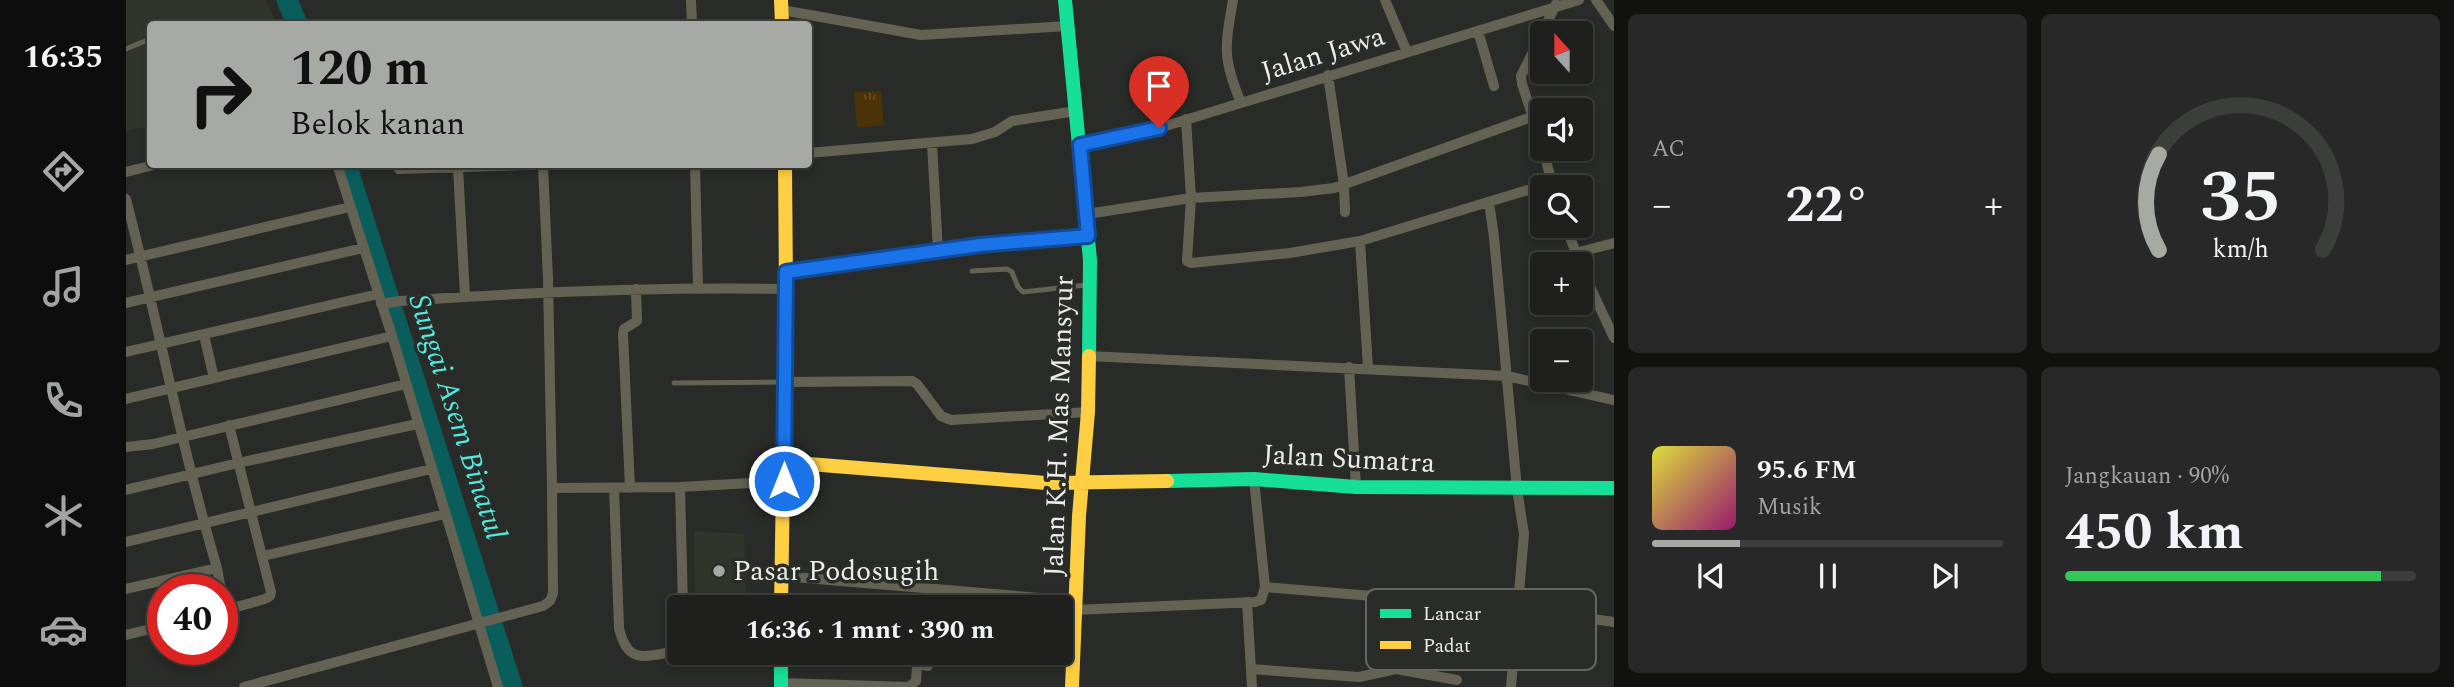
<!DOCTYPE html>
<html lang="id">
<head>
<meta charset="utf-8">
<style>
	body { margin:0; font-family:Spectral,serif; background:#272827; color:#f1f3f6; height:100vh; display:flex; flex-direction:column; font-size:26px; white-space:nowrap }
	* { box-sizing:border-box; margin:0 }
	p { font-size:23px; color:#a1a3a4 }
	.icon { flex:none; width:38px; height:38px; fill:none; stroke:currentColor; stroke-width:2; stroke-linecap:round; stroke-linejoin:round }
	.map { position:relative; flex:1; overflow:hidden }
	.sheet { display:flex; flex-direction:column; gap:14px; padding:14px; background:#111210; width:840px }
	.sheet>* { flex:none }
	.top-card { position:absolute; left:21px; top:21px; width:665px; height:147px; border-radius:7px; box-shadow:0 4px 10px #0003,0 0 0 2px #3c3e3c; background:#a7a9a5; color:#111; overflow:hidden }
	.needle { width:46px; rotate:339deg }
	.controls { position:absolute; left:1404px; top:21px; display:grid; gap:14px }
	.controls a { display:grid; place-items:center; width:63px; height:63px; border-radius:7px; background:#1f201e; box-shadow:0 4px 10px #0003,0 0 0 2px #3c3e3c; font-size:35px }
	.speed { position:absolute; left:21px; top:574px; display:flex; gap:14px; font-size:35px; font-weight:700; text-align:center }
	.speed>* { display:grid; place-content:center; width:91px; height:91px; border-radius:50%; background:#1f201e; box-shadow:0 4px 10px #0003,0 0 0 2px #3c3e3c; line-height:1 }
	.speed .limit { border:10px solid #d22; background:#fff; color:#111 }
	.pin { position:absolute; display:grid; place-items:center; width:60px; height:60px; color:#fff; margin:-72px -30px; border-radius:50% 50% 50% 0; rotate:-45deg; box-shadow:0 0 7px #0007 }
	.pin .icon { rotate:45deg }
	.me { position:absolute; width:77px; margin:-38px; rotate:0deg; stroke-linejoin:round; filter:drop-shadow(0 0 5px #0008) }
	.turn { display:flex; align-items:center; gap:24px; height:147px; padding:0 28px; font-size:32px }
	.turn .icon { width:91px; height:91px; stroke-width:2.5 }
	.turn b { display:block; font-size:49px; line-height:60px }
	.big { font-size:52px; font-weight:700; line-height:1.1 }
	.sheet .card { flex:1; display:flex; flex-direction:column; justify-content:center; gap:10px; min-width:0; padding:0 24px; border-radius:10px; background:#272827 }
	.sheet .dial { align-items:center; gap:0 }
	.dial svg { height:182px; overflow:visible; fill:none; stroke:#3c3e3c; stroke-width:7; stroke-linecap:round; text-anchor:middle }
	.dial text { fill:#f1f3f6; stroke:none }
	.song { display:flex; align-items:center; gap:21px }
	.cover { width:84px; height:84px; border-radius:10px; background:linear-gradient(135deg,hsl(60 70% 55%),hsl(320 70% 35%)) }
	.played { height:7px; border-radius:4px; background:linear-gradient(90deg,#a7a9a5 25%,#3c3e3c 25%) }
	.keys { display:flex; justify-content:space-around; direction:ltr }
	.heat { display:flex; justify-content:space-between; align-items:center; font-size:38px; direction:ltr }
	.charge { height:10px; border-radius:5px; background:linear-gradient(90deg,#34c759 90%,#3c3e3c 0) }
	.sheet .tiles { flex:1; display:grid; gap:14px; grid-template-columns:repeat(2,1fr) }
	.trip { position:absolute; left:541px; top:595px; width:406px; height:70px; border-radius:7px; background:#1f201e; box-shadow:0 4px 10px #0003,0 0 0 2px #3c3e3c; font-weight:700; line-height:70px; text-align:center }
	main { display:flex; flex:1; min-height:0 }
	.tab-bar { display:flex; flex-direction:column; width:126px; justify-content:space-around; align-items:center; background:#0c0d0c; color:#a1a3a4 }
	.tab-bar .icon { width:49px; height:49px }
	.tab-bar .selected { color:#a7a9a5 }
	.tab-bar b { font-size:32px; color:#f1f3f6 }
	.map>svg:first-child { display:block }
	.built { fill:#30352c }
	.park { fill:url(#park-tufts) }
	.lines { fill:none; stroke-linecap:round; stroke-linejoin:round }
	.river { stroke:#095e5b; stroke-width:21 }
	.lane { stroke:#646353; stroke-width:5 }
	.street { stroke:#646353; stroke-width:10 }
	.fast { stroke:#16e098; stroke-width:14 }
	.slow { stroke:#ffcf43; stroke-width:14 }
	.route-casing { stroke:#114b97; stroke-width:18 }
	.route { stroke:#1a73e8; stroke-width:12 }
	.poi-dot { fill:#a7a9a5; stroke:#292c27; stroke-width:2.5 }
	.labels { text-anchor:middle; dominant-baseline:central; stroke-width:7; stroke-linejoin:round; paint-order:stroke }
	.street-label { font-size:28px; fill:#ebede9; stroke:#292c27 }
	.poi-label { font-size:28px; fill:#ebede9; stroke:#292c27; text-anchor:start }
	.water-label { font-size:30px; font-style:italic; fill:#53e9e3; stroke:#292c27 }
	.key { fill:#292c27; stroke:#636661; stroke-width:2 }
	.key-label { font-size:19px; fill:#ebede9 }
</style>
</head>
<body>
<main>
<nav class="tab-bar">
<b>16:35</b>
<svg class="icon selected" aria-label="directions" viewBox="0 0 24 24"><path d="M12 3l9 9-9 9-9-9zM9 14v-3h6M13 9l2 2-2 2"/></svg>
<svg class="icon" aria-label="music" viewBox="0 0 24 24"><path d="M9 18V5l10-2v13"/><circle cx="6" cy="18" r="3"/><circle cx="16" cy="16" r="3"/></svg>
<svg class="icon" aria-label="phone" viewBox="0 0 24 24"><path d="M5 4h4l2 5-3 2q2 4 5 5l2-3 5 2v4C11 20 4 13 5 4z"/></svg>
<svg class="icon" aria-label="climate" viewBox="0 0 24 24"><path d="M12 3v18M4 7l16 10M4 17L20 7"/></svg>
<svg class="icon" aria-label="car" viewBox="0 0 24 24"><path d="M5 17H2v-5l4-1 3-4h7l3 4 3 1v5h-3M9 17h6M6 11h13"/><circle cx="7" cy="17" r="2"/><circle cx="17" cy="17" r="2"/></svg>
</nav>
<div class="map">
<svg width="1488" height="687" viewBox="0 0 1488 687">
	<defs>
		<pattern id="park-tufts" width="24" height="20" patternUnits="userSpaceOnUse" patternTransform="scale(1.75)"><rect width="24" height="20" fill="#4b3208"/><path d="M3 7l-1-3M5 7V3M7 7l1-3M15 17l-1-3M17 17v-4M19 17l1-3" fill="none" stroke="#65502c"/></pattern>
	</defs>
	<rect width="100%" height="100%" fill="#292b28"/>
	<path class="built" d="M 0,0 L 140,0 L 150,24 L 24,24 L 24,126 L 0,131 Z
		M 568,531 L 618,534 L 620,607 L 569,607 Z"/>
	<path class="park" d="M 755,91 L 758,125 L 731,128 L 728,92 Z"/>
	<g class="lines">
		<path class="river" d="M 161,0 L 171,24
			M 220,164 L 386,687"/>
		<path class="lane" d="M 0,49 L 24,39
			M 846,271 L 881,269 L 886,272 L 892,287 L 897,292 L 960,285
			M 548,383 L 657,382"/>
		<path class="street" d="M 565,0 L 566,24
			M 1107,0 C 1099,47 1096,57 1115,103
			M 1259,0 L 1281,52
			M 1470,0 L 1488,26
			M 656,10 L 795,35 L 941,26
			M 1352,31 L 1368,86
			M 1416,33 L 1430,4
			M 1416,34 L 1395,76 L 1396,84 L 1416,145
			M 1202,75 L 1218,185 L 1219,212
			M 1060,119 L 1065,198 L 1061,261 L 1065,263 L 1164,253 L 1234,241 L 1425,183
			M 806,144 L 812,251
			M 954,145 L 1033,128 L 1453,0
			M 1417,149 L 1427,187
			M 682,153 L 846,139 L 869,132 L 886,121 L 950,111
			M 211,164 L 266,336 L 372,687
			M 569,164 L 572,287
			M 417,166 L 422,279 L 426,488
			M 332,168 L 339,296
			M 273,169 L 433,164
			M 0,172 L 32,164
			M 0,199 C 32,322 55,446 91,568
			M 1363,202 L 1368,237 L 1391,489 L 1398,534 L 1385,687
			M 961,214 L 1065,198 L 1175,192 L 1208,188 L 1408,116
			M 1440,226 L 1454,264
			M 1234,241 L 1242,368
			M 1449,253 L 1488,243
			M 0,260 L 224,207
			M 1454,265 L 1488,338
			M 660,272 L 854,245 L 962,236
			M 0,303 L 237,248
			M 255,304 L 274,301 C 403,292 531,287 660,289
			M 78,335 L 88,378
			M 0,352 L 252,294
			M 962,356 L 1381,376 L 1488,400
			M 1223,367 L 1230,487
			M 657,382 L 786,381 L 791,384 L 815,416 L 825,420 L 962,412
			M 0,399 L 266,336
			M 0,447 L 27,444 L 280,384
			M 554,487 L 557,607
			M 488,488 L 493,628 C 502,667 520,655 553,651
			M 504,488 L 497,334 L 498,329 L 511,321 L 510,289
			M 0,490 L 112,463 L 291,424
			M 0,542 L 305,469
			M 137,556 L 319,514
			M 656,576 L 950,601
			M 1139,587 L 1392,608 L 1488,622
			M 0,589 L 91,568 L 95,590
			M 1121,602 L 1126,687
			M 949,610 L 1129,602 L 1135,600 L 1139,587 L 1128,479
			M 96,611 L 139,599 L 144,596 L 145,592 L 103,425
			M 0,635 L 37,626
			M 1125,669 L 1233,677 L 1270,669 L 1331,680
			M 655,683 L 783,687 L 790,681 L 791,666 L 793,664 L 802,666
			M 118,687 L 417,606 L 424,601 L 427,593 L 426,488 L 554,487 L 658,481"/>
		<path class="fast" d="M 939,0 L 964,260 L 963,356
			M 1041,481 L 1128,479 L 1230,487 L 1488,488
			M 655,653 L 655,687"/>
		<path class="slow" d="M 655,0 L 656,24
			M 658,462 L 920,483 L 1041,481
			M 655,607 L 660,289 L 659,164
			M 946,687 L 953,516 L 962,412 L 963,356"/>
	</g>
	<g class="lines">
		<defs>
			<path id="route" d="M 658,481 L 660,272 L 854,245 L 962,236 L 954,145 L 1033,128"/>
		</defs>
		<use href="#route" class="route-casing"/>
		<use href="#route" class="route"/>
	</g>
	<circle class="poi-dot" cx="593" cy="571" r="7"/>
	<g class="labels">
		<g class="street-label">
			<text transform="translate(1197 54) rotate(-17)">Jalan Jawa</text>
			<text transform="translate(933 426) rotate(-88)">Jalan K.H. Mas Mansyur</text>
			<text transform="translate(1223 459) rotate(3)">Jalan Sumatra</text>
		</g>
		<g class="poi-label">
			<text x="607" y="571">Pasar Podosugih</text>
		</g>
		<g class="water-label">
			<text transform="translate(331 417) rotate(72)">Sungai Asem Binatul</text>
		</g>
	</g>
	<rect x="1240" y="589" width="230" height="81" rx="10" class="key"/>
	<rect x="1254" y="609" width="31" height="9" fill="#16e098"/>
	<rect x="1254" y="641" width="31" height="8" fill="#ffcf43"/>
	<g class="key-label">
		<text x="1297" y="620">Lancar</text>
		<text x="1297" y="652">Padat</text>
	</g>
</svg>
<div class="controls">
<a><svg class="needle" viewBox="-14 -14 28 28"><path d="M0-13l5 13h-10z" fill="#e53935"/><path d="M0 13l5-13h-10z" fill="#a1a3a4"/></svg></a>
<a><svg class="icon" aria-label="sound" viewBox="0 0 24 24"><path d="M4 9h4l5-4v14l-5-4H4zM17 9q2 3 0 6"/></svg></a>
<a><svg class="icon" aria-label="search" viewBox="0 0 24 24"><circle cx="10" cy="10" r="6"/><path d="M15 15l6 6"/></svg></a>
<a>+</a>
<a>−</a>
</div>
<div class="speed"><div class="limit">40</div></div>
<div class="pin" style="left:1033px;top:128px;background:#d93025"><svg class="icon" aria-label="arrive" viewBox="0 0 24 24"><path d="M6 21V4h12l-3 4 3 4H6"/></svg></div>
<svg class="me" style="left:658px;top:481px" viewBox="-20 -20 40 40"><circle r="17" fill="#1a73e8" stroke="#fff" stroke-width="3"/><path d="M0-11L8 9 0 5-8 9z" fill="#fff"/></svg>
<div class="trip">16:36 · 1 mnt · 390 m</div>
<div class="top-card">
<div class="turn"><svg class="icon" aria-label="right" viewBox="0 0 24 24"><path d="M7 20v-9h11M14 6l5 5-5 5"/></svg><div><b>120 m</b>Belok kanan</div></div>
</div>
</div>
<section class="sheet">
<div class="tiles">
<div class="card"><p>AC</p>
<div class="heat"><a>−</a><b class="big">22°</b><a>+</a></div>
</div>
<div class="card dial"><svg viewBox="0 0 100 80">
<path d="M14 69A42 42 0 1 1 86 69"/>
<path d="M14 69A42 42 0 0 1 14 27" stroke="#a7a9a5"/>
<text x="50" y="56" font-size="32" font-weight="700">35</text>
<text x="50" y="72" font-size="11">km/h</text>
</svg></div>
<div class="card">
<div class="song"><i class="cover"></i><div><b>95.6 FM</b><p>Musik</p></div></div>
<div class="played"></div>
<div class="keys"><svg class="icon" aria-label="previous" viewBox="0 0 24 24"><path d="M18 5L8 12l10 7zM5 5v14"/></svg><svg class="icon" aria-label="pause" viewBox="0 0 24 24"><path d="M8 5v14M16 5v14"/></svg><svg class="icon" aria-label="next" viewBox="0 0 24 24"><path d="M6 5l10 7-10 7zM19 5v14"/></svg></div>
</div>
<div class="card"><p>Jangkauan · 90%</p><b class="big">450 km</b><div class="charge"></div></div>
</div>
</section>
</main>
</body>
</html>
